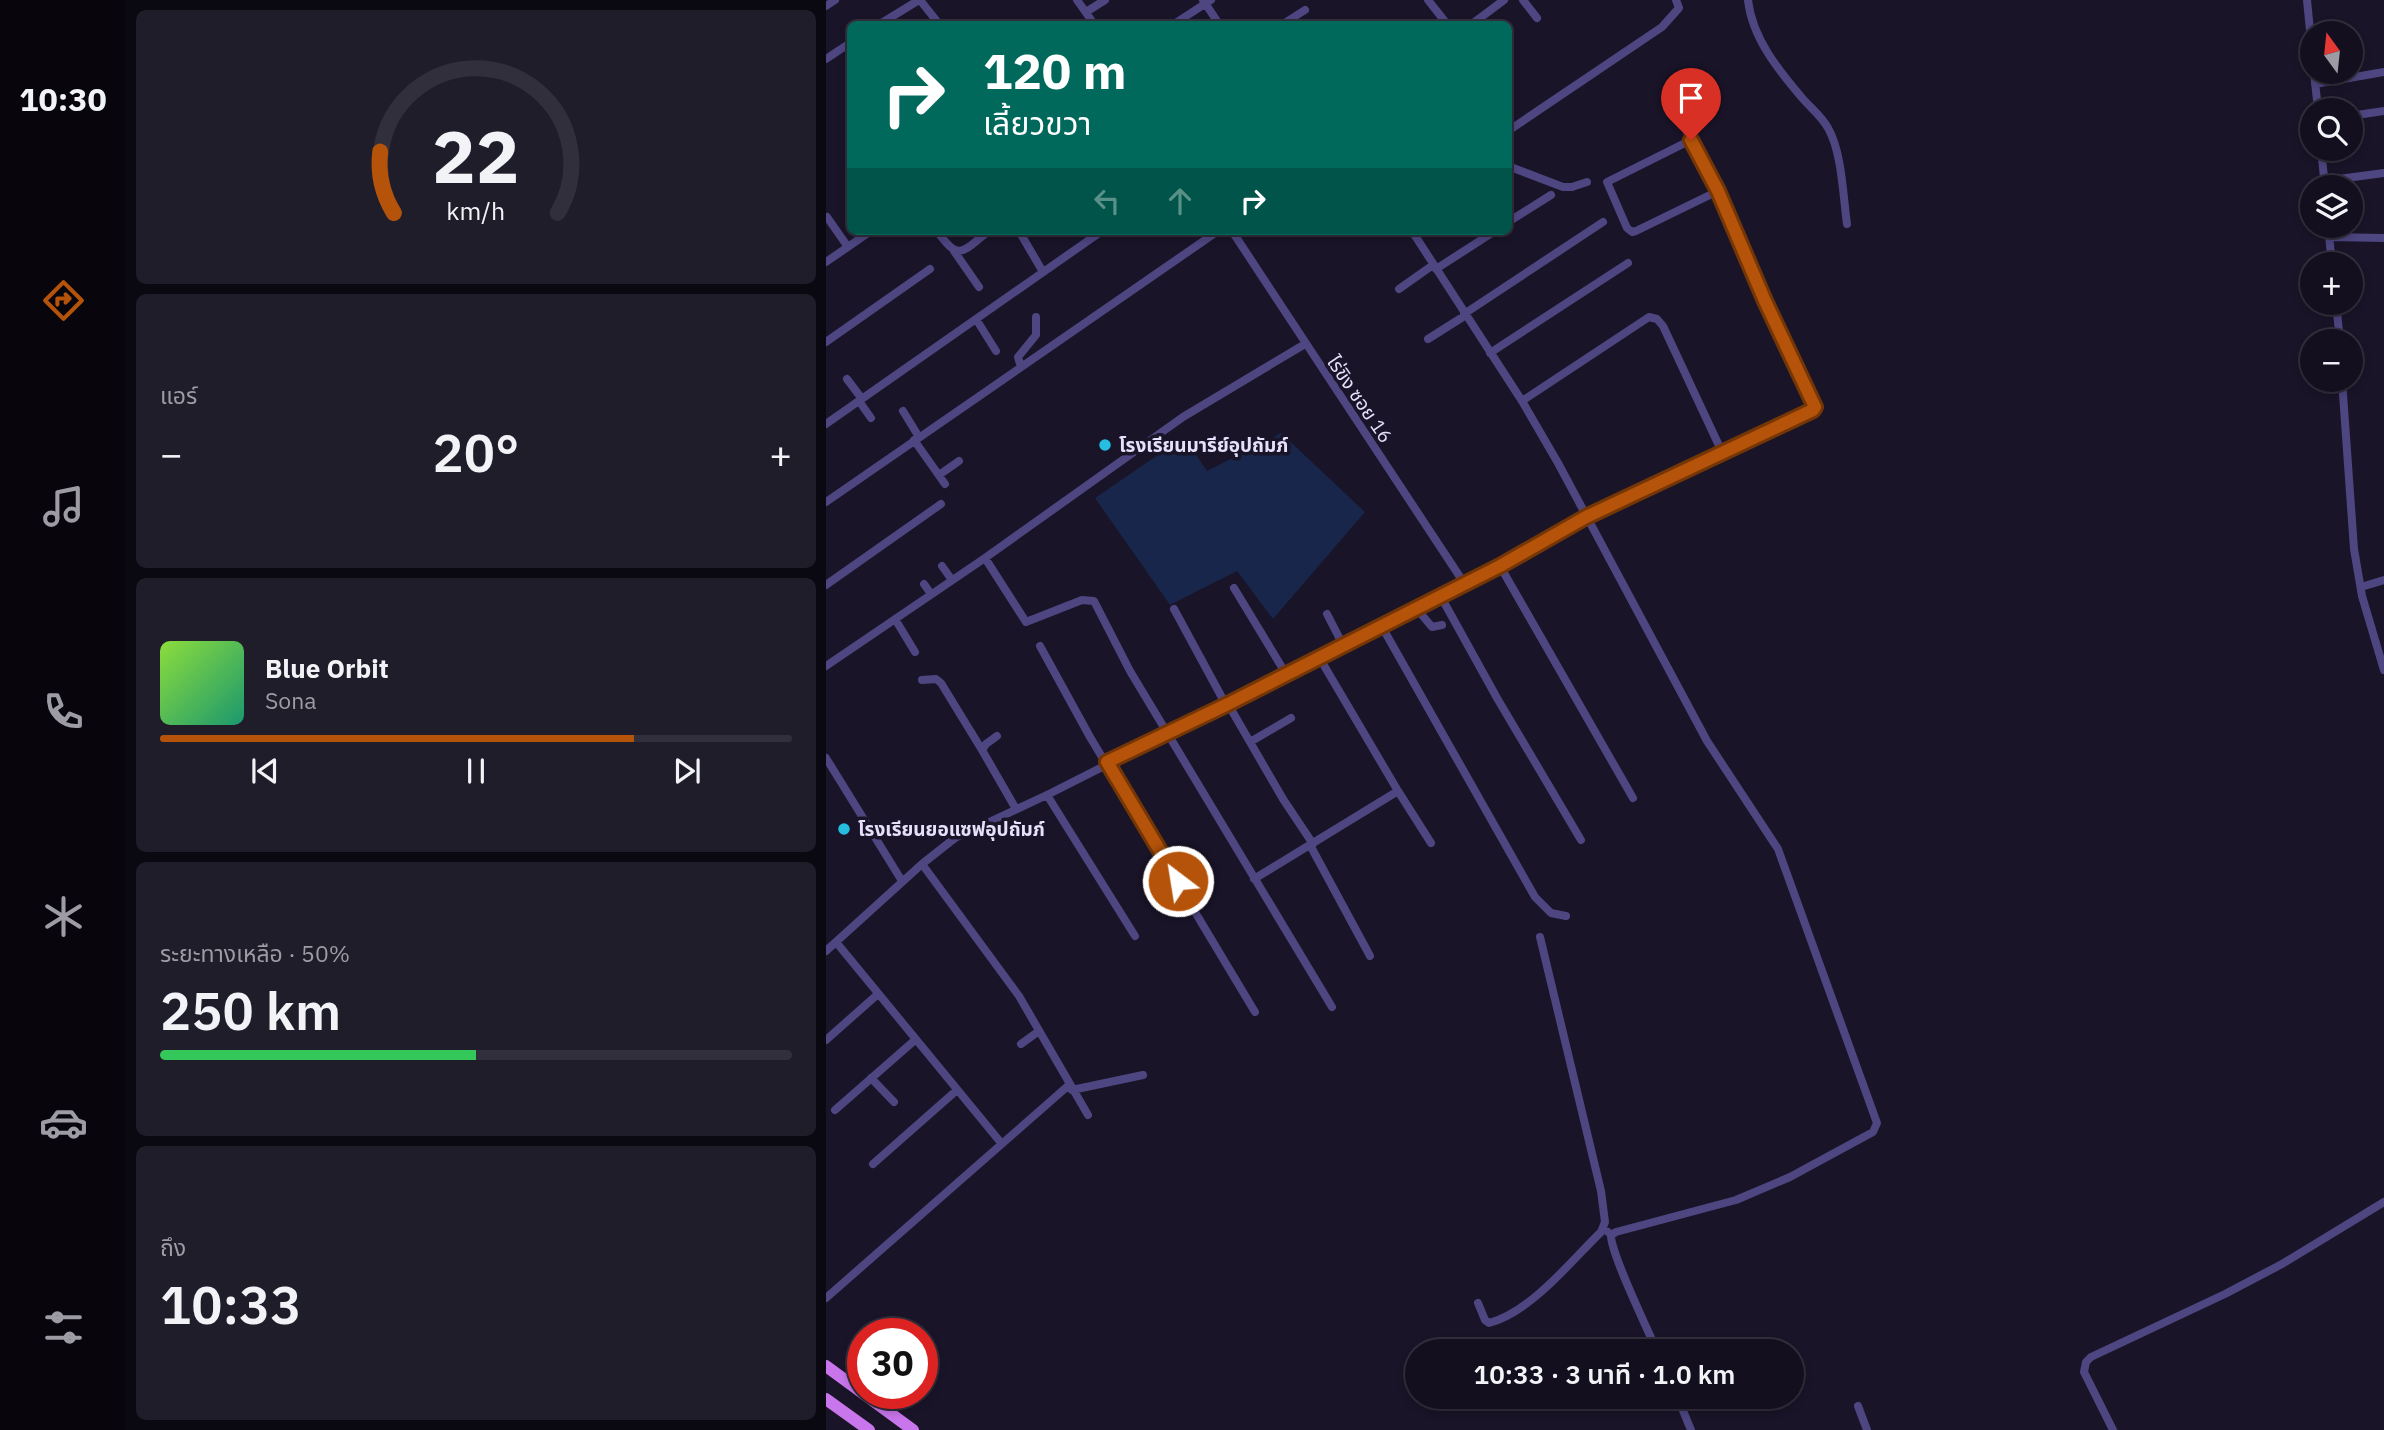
<!DOCTYPE html>
<html lang="th">
<head>
<meta charset="utf-8">
<style>
	body { margin:0; font-family:"IBM Plex Sans","Noto Sans Thai",sans-serif; background:#201d2b; color:#f1f3f6; height:100vh; display:flex; flex-direction:column; font-size:26px; white-space:nowrap }
	* { box-sizing:border-box; margin:0 }
	p { font-size:23px; color:#9d9ca4 }
	.icon { flex:none; width:38px; height:38px; fill:none; stroke:currentColor; stroke-width:2; stroke-linecap:round; stroke-linejoin:round }
	.map { position:relative; flex:1; overflow:hidden }
	.drawer { display:flex; flex-direction:column; gap:10px; padding:10px; background:#0a0810; width:700px }
	.drawer>* { flex:none }
	.guide { position:absolute; left:21px; top:21px; width:665px; height:214px; border-radius:10px; box-shadow:0 4px 10px #0003,0 0 0 2px #322f3c; background:#00695c; color:#fff; overflow:hidden }
	.needle { width:46px; rotate:345deg }
	.controls { position:absolute; left:1474px; top:21px; display:grid; gap:14px }
	.controls a { display:grid; place-items:center; width:63px; height:63px; border-radius:50%; background:#130f1e; box-shadow:0 4px 10px #0003,0 0 0 2px #322f3c; font-size:35px }
	.speed { position:absolute; left:21px; top:1318px; display:flex; gap:14px; font-size:35px; font-weight:700; text-align:center }
	.speed>* { display:grid; place-content:center; width:91px; height:91px; border-radius:50%; background:#130f1e; box-shadow:0 4px 10px #0003,0 0 0 2px #322f3c; line-height:1 }
	.speed .limit { border:10px solid #d22; background:#fff; color:#111 }
	.pin { position:absolute; display:grid; place-items:center; width:60px; height:60px; color:#fff; margin:-72px -30px; border-radius:50% 50% 50% 0; rotate:-45deg; box-shadow:0 0 7px #0007 }
	.pin .icon { rotate:45deg }
	.me { position:absolute; width:77px; margin:-38px; rotate:329deg; stroke-linejoin:round; filter:drop-shadow(0 0 5px #0008) }
	.turn { display:flex; align-items:center; gap:24px; height:147px; padding:0 21px; font-size:32px }
	.turn .icon { width:91px; height:91px; stroke-width:2.5 }
	.turn b { display:block; font-size:49px; line-height:60px }
	.lanes { display:flex; align-items:center; height:66px; padding:0 21px; background:#0003; justify-content:center; gap:35px; direction:ltr }
	.lanes .off { opacity:.35 }
	.big { font-size:52px; font-weight:600; line-height:1.1 }
	.drawer .tile { flex:1; display:flex; flex-direction:column; justify-content:center; gap:10px; min-width:0; padding:0 24px; border-radius:10px; background:#201d2b }
	.drawer .dial { align-items:center; gap:0 }
	.dial svg { height:182px; overflow:visible; fill:none; stroke:#322f3c; stroke-width:7; stroke-linecap:round; text-anchor:middle }
	.dial text { fill:#f1f3f6; stroke:none }
	.song { display:flex; align-items:center; gap:21px }
	.cover { width:84px; height:84px; border-radius:10px; background:linear-gradient(135deg,hsl(90 70% 55%),hsl(160 70% 35%)) }
	.played { height:7px; border-radius:4px; background:linear-gradient(90deg,#b45309 75%,#322f3c 75%) }
	.keys { display:flex; justify-content:space-around; direction:ltr }
	.heat { display:flex; justify-content:space-between; align-items:center; font-size:38px; direction:ltr }
	.charge { height:10px; border-radius:5px; background:linear-gradient(90deg,#34c759 50%,#322f3c 0) }
	.trip { position:absolute; left:579px; top:1339px; width:399px; height:70px; border-radius:35px; background:#130f1e; box-shadow:0 4px 10px #0003,0 0 0 2px #322f3c; font-weight:600; line-height:70px; text-align:center }
	main { display:flex; flex:1; min-height:0 }
	.dock { display:flex; flex-direction:column; width:126px; justify-content:space-around; align-items:center; background:#08060c; color:#9d9ca4 }
	.dock .icon { width:49px; height:49px }
	.dock .selected { color:#b45309 }
	.dock b { font-size:32px; color:#f1f3f6 }
	.map>svg:first-child { display:block }
	.water { fill:#17264a }
	.lines { fill:none; stroke-linecap:round; stroke-linejoin:round }
	.minor { stroke:#4d4681; stroke-width:8 }
	.primary { stroke:#c976ec; stroke-width:12 }
	.route-casing { stroke:#753606; stroke-width:18 }
	.route { stroke:#b45309; stroke-width:12 }
	.poi-dot { fill:#26bee0; stroke:#191428; stroke-width:2.5 }
	.labels { text-anchor:middle; dominant-baseline:central; stroke-width:7; stroke-linejoin:round; paint-order:stroke }
	.street-label { font-size:19px; fill:#e5e0fb; stroke:#191428 }
	.poi-label { font-size:19px; font-weight:bold; fill:#e5e0fb; stroke:#191428; text-anchor:start }
</style>
</head>
<body>
<main>
<nav class="dock">
<b>10:30</b>
<svg class="icon selected" aria-label="directions" viewBox="0 0 24 24"><path d="M12 3l9 9-9 9-9-9zM9 14v-3h6M13 9l2 2-2 2"/></svg>
<svg class="icon" aria-label="music" viewBox="0 0 24 24"><path d="M9 18V5l10-2v13"/><circle cx="6" cy="18" r="3"/><circle cx="16" cy="16" r="3"/></svg>
<svg class="icon" aria-label="phone" viewBox="0 0 24 24"><path d="M5 4h4l2 5-3 2q2 4 5 5l2-3 5 2v4C11 20 4 13 5 4z"/></svg>
<svg class="icon" aria-label="climate" viewBox="0 0 24 24"><path d="M12 3v18M4 7l16 10M4 17L20 7"/></svg>
<svg class="icon" aria-label="car" viewBox="0 0 24 24"><path d="M5 17H2v-5l4-1 3-4h7l3 4 3 1v5h-3M9 17h6M6 11h13"/><circle cx="7" cy="17" r="2"/><circle cx="17" cy="17" r="2"/></svg>
<svg class="icon" aria-label="filters" viewBox="0 0 24 24"><path d="M4 7h16M4 17h16"/><circle cx="9" cy="7" r="2"/><circle cx="15" cy="17" r="2"/></svg>
</nav>
<section class="drawer">
<div class="tile dial"><svg viewBox="0 0 100 80">
<path d="M14 69A42 42 0 1 1 86 69"/>
<path d="M14 69A42 42 0 0 1 8 42" stroke="#b45309"/>
<text x="50" y="56" font-size="32" font-weight="700">22</text>
<text x="50" y="72" font-size="11">km/h</text>
</svg></div>
<div class="tile"><p>แอร์</p>
<div class="heat"><a>−</a><b class="big">20°</b><a>+</a></div>
</div>
<div class="tile">
<div class="song"><i class="cover"></i><div><b>Blue Orbit</b><p>Sona</p></div></div>
<div class="played"></div>
<div class="keys"><svg class="icon" aria-label="previous" viewBox="0 0 24 24"><path d="M18 5L8 12l10 7zM5 5v14"/></svg><svg class="icon" aria-label="pause" viewBox="0 0 24 24"><path d="M8 5v14M16 5v14"/></svg><svg class="icon" aria-label="next" viewBox="0 0 24 24"><path d="M6 5l10 7-10 7zM19 5v14"/></svg></div>
</div>
<div class="tile"><p>ระยะทางเหลือ · 50%</p><b class="big">250 km</b><div class="charge"></div></div>
<div class="tile"><p>ถึง</p><b class="big">10:33</b></div>
</section>
<div class="map">
<svg width="1558" height="1430" viewBox="0 0 1558 1430">
	<rect width="100%" height="100%" fill="#191428"/>
	<path class="water" d="M 455,433 L 539,512 L 447,619 L 411,571 L 344,605 L 269,498 L 358,437 L 381,471 Z"/>
	<g class="lines">
		<path class="minor" d="M 94,0 L 113,24
			M 251,0 L 268,24
			M 377,0 L 393,24
			M 602,0 L 621,24
			M 697,0 L 711,18
			M 922,0 C 926,38 953,71 977,99 C 985,108 996,117 1002,128 C 1016,152 1017,196 1021,224
			M 1481,0 L 1486,51
			M 0,6 L 9,0
			M 260,12 L 279,0
			M 54,24 L 93,0
			M 348,24 L 385,0
			M 457,24 L 479,10
			M 646,24 L 678,0
			M 0,59 L 24,43
			M 1488,72 L 1492,110
			M 1489,84 L 1558,72
			M 1524,116 L 1558,111
			M 682,131 L 836,27 L 853,8 L 850,0
			M 865,140 L 781,182 L 801,228 L 806,232 L 810,231 L 892,191
			M 1495,149 L 1499,187
			M 682,166 L 737,187 L 746,187 L 761,182
			M 1498,181 L 1558,173
			M 1,217 L 22,247
			M 682,222 L 725,195
			M 1502,226 L 1506,264
			M 111,231 C 134,263 136,251 163,231
			M 193,231 L 217,272
			M 406,231 L 638,583
			M 586,231 L 696,401 L 732,463 L 881,741 L 952,849 L 1051,1123 L 1047,1132 L 964,1177 L 910,1200 L 790,1232 L 785,1235
			M 1503,237 L 1558,238
			M 128,251 L 153,287
			M 0,262 L 45,231
			M 610,269 L 669,231
			M 573,289 L 607,265
			M 1510,303 L 1514,341
			M 638,314 L 777,222
			M 150,319 L 170,351
			M 602,339 L 640,315
			M 0,342 L 104,269
			M 664,353 L 802,263
			M 195,367 L 192,357 L 210,335 L 210,317
			M 21,379 L 36,399
			M 1516,380 L 1528,549 L 1536,596 L 1558,670
			M 33,401 L 45,418
			M 696,401 L 823,317 L 831,319 L 837,326 L 896,452
			M 77,411 L 93,437
			M 0,424 L 276,231
			M 88,440 L 119,484
			M 113,475 L 133,461
			M 0,502 L 392,231
			M 159,558 L 200,622 L 256,600 L 268,601 L 304,671 L 506,1007
			M 116,566 L 126,580
			M 674,566 L 807,798
			M 98,584 L 105,594
			M 0,585 L 115,504
			M 1535,587 L 1558,580
			M 408,588 L 460,674
			M 614,595 L 671,698 L 755,840
			M 590,608 L 606,627 L 616,625
			M 348,609 L 400,705
			M 501,614 L 517,645
			M 69,619 L 89,652
			M 555,625 L 709,897 L 725,913 L 740,916
			M 214,646 L 264,737 L 429,1012
			M 0,666 L 159,558 L 357,417 L 479,344
			M 96,680 L 110,679 L 115,683 L 156,750
			M 402,704 L 457,799 L 487,844
			M 171,736 L 160,744 L 156,750 L 190,809
			M 424,742 L 465,718
			M 0,758 L 76,881
			M 572,791 L 605,843
			M 221,795 L 309,936
			M 484,845 L 544,956
			M 96,864 L 193,996 L 262,1115
			M 428,879 L 572,791 L 493,657
			M 10,942 L 176,1144
			M 0,951 L 96,864 L 129,838 L 221,795 L 674,566 L 760,518 L 987,410 L 989,404 L 939,301 L 892,191 L 861,132
			M 0,1040 L 52,994
			M 195,1044 L 213,1031
			M 45,1078 L 68,1102
			M 246,1090 L 317,1075
			M 9,1110 L 89,1040
			M 47,1164 L 131,1090
			M 782,1232 L 785,1235 C 784,1252 822,1330 831,1351
			M 0,1298 L 243,1085
			M 652,1303 L 659,1320 L 663,1323 C 705,1312 745,1261 775,1232 L 779,1222 L 775,1191 L 714,937
			M 851,1396 L 865,1430
			M 1032,1406 L 1041,1430
			M 1287,1430 L 1258,1372 L 1260,1362 L 1265,1357 L 1399,1294 L 1456,1264 L 1558,1202"/>
		<path class="primary" d="M 0,1366 L 87,1430
			M 0,1399 L 43,1430"/>
	</g>
	<g class="lines">
		<defs>
			<path id="route" d="M 352,881 L 281,762 L 402,704 L 674,566 L 760,517 L 987,410 L 989,407 L 939,301 L 892,191 L 865,140"/>
		</defs>
		<use href="#route" class="route-casing"/>
		<use href="#route" class="route"/>
	</g>
	<g class="poi-dot">
		<circle cx="279" cy="445" r="7"/>
		<circle cx="18" cy="829" r="7"/>
	</g>
	<g class="labels">
		<g class="street-label">
			<text transform="translate(534 399) rotate(56)">ไร่ขิง ซอย 16</text>
		</g>
		<g class="poi-label">
			<text x="293" y="445">โรงเรียนมารีย์อุปถัมภ์</text>
			<text x="32" y="829">โรงเรียนยอแซฟอุปถัมภ์</text>
		</g>
	</g>
</svg>
<div class="controls">
<a><svg class="needle" viewBox="-14 -14 28 28"><path d="M0-13l5 13h-10z" fill="#e53935"/><path d="M0 13l5-13h-10z" fill="#9d9ca4"/></svg></a>
<a><svg class="icon" aria-label="search" viewBox="0 0 24 24"><circle cx="10" cy="10" r="6"/><path d="M15 15l6 6"/></svg></a>
<a><svg class="icon" aria-label="layers" viewBox="0 0 24 24"><path d="M12 4l9 5-9 5-9-5zM3 14l9 5 9-5"/></svg></a>
<a>+</a>
<a>−</a>
</div>
<div class="speed"><div class="limit">30</div></div>
<div class="pin" style="left:865px;top:140px;background:#d93025"><svg class="icon" aria-label="arrive" viewBox="0 0 24 24"><path d="M6 21V4h12l-3 4 3 4H6"/></svg></div>
<svg class="me" style="left:352px;top:881px" viewBox="-20 -20 40 40"><circle r="17" fill="#b45309" stroke="#fff" stroke-width="3"/><path d="M0-11L8 9 0 5-8 9z" fill="#fff"/></svg>
<div class="trip">10:33 · 3 นาที · 1.0 km</div>
<div class="guide">
<div class="turn"><svg class="icon" aria-label="right" viewBox="0 0 24 24"><path d="M7 20v-9h11M14 6l5 5-5 5"/></svg><div><b>120 m</b>เลี้ยวขวา</div></div>
<div class="lanes"><svg class="icon off" aria-label="left" viewBox="0 0 24 24"><path d="M17 20v-9H6M10 6l-5 5 5 5"/></svg><svg class="icon off" aria-label="ahead" viewBox="0 0 24 24"><path d="M12 20V5M6 11l6-6 6 6"/></svg><svg class="icon" aria-label="right" viewBox="0 0 24 24"><path d="M7 20v-9h11M14 6l5 5-5 5"/></svg></div>
</div>
</div>
</main>
</body>
</html>
